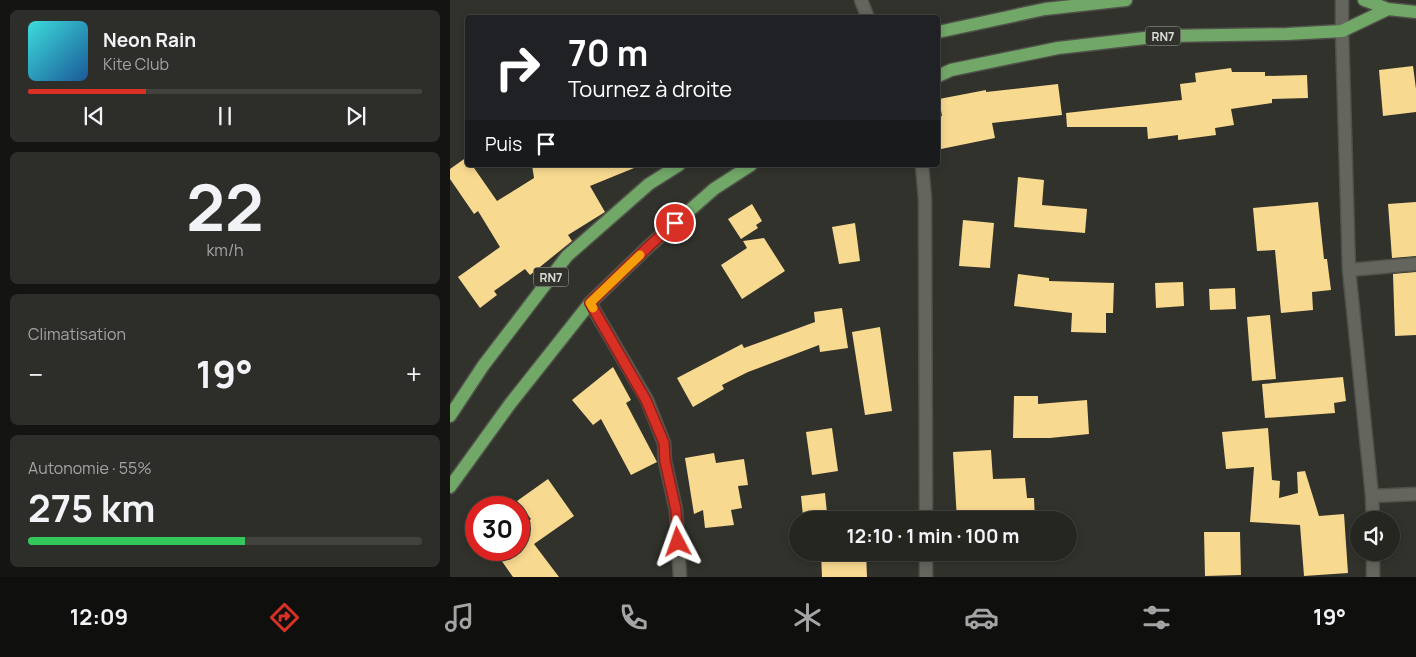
<!DOCTYPE html>
<html lang="fr">
<head>
<meta charset="utf-8">
<style>
	body { margin:0; font-family:Manrope,sans-serif; background:#2d2e29; color:#f1f3f6; height:100vh; display:flex; flex-direction:column; font-size:19px; white-space:nowrap }
	* { box-sizing:border-box; margin:0 }
	p { font-size:16px; color:#a3a5a5 }
	.icon { flex:none; width:28px; height:28px; fill:none; stroke:currentColor; stroke-width:2; stroke-linecap:round; stroke-linejoin:round }
	.map { position:relative; flex:1; overflow:hidden }
	.side { display:flex; flex-direction:column; gap:10px; padding:10px; background:#141512; width:450px }
	.side>* { flex:none }
	.top-card { position:absolute; left:15px; top:15px; width:475px; height:152px; border-radius:5px; box-shadow:0 2px 8px #0003,0 0 0 1px #42433e; background:#202124; color:#fff; overflow:hidden }
	.fabs { position:absolute; left:900px; top:511px; display:grid; gap:10px }
	.fabs a { display:grid; place-items:center; width:50px; height:50px; border-radius:50%; background:#252620; box-shadow:0 2px 8px #0003,0 0 0 1px #42433e; font-size:25px }
	.speed { position:absolute; left:15px; top:496px; display:flex; gap:10px; font-size:25px; font-weight:700; text-align:center }
	.speed>* { display:grid; place-content:center; width:65px; height:65px; border-radius:50%; background:#252620; box-shadow:0 2px 8px #0003,0 0 0 1px #42433e; line-height:1 }
	.speed .limit { border:8px solid #d22; background:#fff; color:#111 }
	.pin { position:absolute; display:grid; place-items:center; width:42px; height:42px; color:#fff; margin:-21px; border:2px solid #fff; border-radius:50%; box-shadow:0 1px 5px #0007 }
	.me { position:absolute; width:55px; margin:-28px; rotate:356deg; stroke-linejoin:round; filter:drop-shadow(0 0 4px #0008) }
	.turn { display:flex; align-items:center; gap:18px; height:105px; padding:0 20px; font-size:22px }
	.turn .icon { width:65px; height:65px; stroke-width:2.5 }
	.turn b { display:block; font-size:35px; line-height:42px }
	.then { display:flex; align-items:center; height:48px; padding:0 20px; background:#0003; gap:10px; font-size:19px }
	.big { font-size:38px; font-weight:700; line-height:1.1 }
	.side .widget { flex:1; display:flex; flex-direction:column; justify-content:center; gap:8px; min-width:0; padding:0 18px; border-radius:8px; background:#2d2e29 }
	.side .dial { align-items:center; gap:0 }
	.dial b { font-size:65px; line-height:1 }
	.song { display:flex; align-items:center; gap:15px }
	.cover { width:60px; height:60px; border-radius:8px; background:linear-gradient(135deg,hsl(180 70% 55%),hsl(210 70% 35%)) }
	.played { height:5px; border-radius:2px; background:linear-gradient(90deg,#d93025 30%,#42433e 30%) }
	.keys { display:flex; justify-content:space-around; direction:ltr }
	.heat { display:flex; justify-content:space-between; align-items:center; font-size:28px; direction:ltr }
	.charge { height:8px; border-radius:4px; background:linear-gradient(90deg,#34c759 55%,#42433e 0) }
	.trip { position:absolute; left:339px; top:511px; width:288px; height:50px; border-radius:25px; background:#252620; box-shadow:0 2px 8px #0003,0 0 0 1px #42433e; font-weight:700; line-height:50px; text-align:center }
	.dock { display:flex; height:80px; justify-content:space-around; align-items:center; background:#0f0f0d; color:#a3a5a5 }
	.dock .icon { width:35px; height:35px }
	.dock .active { color:#d93025 }
	.dock b { font-size:22px; color:#f1f3f6 }
	main { display:flex; flex:1; min-height:0 }
	.map>svg:first-child { display:block }
	.building { fill:#f8d990 }
	.lines { fill:none; stroke-linecap:round; stroke-linejoin:round }
	.minor-casing { stroke:#50514a; stroke-width:15 }
	.primary-casing { stroke:#50514a; stroke-width:15 }
	.minor { stroke:#64665e; stroke-width:12 }
	.primary { stroke:#71a767; stroke-width:12 }
	.route-casing { stroke:#8d1f18; stroke-width:12 }
	.route { stroke:#d93025; stroke-width:9 }
	.slow { stroke:#f59e0b; stroke-width:9 }
	.labels { text-anchor:middle; dominant-baseline:central; stroke-width:5; stroke-linejoin:round; paint-order:stroke }
	.shield { fill:#31322b; stroke:#a9aaa5; stroke-width:1 }
	.shield-label { font-size:12px; font-weight:bold; fill:#dcddd9 }
</style>
</head>
<body>
<main>
<section class="side">
<div class="widget">
<div class="song"><i class="cover"></i><div><b>Neon Rain</b><p>Kite Club</p></div></div>
<div class="played"></div>
<div class="keys"><svg class="icon" aria-label="previous" viewBox="0 0 24 24"><path d="M18 5L8 12l10 7zM5 5v14"/></svg><svg class="icon" aria-label="pause" viewBox="0 0 24 24"><path d="M8 5v14M16 5v14"/></svg><svg class="icon" aria-label="next" viewBox="0 0 24 24"><path d="M6 5l10 7-10 7zM19 5v14"/></svg></div>
</div>
<div class="widget dial"><b>22</b><p>km/h</p></div>
<div class="widget"><p>Climatisation</p>
<div class="heat"><a>−</a><b class="big">19°</b><a>+</a></div>
</div>
<div class="widget"><p>Autonomie · 55%</p><b class="big">275 km</b><div class="charge"></div></div>
</section>
<div class="map">
<svg width="966" height="577" viewBox="0 0 966 577">
	<rect width="100%" height="100%" fill="#31322b"/>
	<path class="building" d="M 963,66 L 966,89 L 966,112 L 933,116 L 929,70 Z
		M 781,68 L 782,72 L 815,72 L 815,76 L 857,75 L 858,98 L 822,99 L 822,103 L 781,109 L 784,125 L 765,128 L 766,135 L 728,140 L 728,135 L 698,139 L 697,127 L 617,127 L 616,113 L 732,100 L 730,84 L 746,82 L 745,73 Z
		M 608,84 L 612,115 L 542,123 L 545,138 L 491,149 L 488,132 L 488,117 L 492,116 L 489,99 L 536,90 L 536,92 Z
		M 17,157 L 18,165 L 22,165 L 47,201 L 84,178 L 82,165 L 189,166 L 140,186 L 155,212 L 118,235 L 122,241 L 80,275 L 75,269 L 44,291 L 47,295 L 30,308 L 8,277 L 50,247 L 28,211 L 24,214 L 0,179 L 0,169 Z
		M 568,177 L 594,180 L 592,205 L 637,209 L 635,233 L 564,227 Z
		M 868,202 L 874,259 L 877,259 L 881,290 L 862,292 L 863,310 L 831,313 L 825,250 L 807,251 L 803,208 Z
		M 966,202 L 966,256 L 942,258 L 938,204 Z
		M 302,204 L 312,221 L 306,225 L 308,228 L 291,239 L 278,219 Z
		M 513,220 L 544,223 L 540,268 L 509,266 Z
		M 405,223 L 410,261 L 389,264 L 382,227 Z
		M 314,238 L 335,271 L 292,299 L 271,265 L 297,248 L 293,241 Z
		M 966,272 L 966,335 L 945,336 L 943,274 Z
		M 568,274 L 599,278 L 599,281 L 664,283 L 663,313 L 656,313 L 656,333 L 621,332 L 622,313 L 564,306 Z
		M 733,282 L 734,306 L 706,308 L 705,283 Z
		M 785,288 L 786,309 L 760,310 L 759,289 Z
		M 392,308 L 398,348 L 370,352 L 369,345 L 298,372 L 272,385 L 274,389 L 243,407 L 227,378 L 292,344 L 294,348 L 365,322 L 364,312 Z
		M 820,315 L 826,379 L 802,381 L 797,317 Z
		M 430,327 L 442,411 L 415,415 L 402,332 Z
		M 163,367 L 181,400 L 176,403 L 207,462 L 181,475 L 151,419 L 143,425 L 122,400 Z
		M 893,377 L 896,401 L 884,403 L 885,413 L 815,418 L 812,384 Z
		M 564,396 L 588,396 L 588,404 L 637,400 L 639,434 L 600,438 L 563,438 Z
		M 382,428 L 388,471 L 362,475 L 356,432 Z
		M 818,428 L 822,480 L 830,481 L 829,498 L 848,493 L 847,472 L 855,471 L 869,516 L 894,514 L 898,573 L 854,576 L 850,525 L 800,522 L 804,467 L 776,469 L 772,432 Z
		M 541,450 L 543,479 L 575,478 L 577,498 L 584,498 L 585,520 L 507,520 L 503,452 Z
		M 264,453 L 266,463 L 294,459 L 298,485 L 288,486 L 292,508 L 281,510 L 284,525 L 255,528 L 253,510 L 244,514 L 235,458 Z
		M 98,479 L 124,516 L 84,544 L 109,577 L 63,577 L 44,550 L 69,550 L 69,523 L 72,526 L 81,519 L 67,501 Z
		M 375,493 L 377,513 L 353,516 L 351,496 Z
		M 754,532 L 790,532 L 791,575 L 755,576 Z
		M 416,552 L 417,577 L 372,577 L 371,553 Z"/>
	<g class="lines">
		<defs>
			<path id="minor" d="M 411,0 L 418,18
				M 892,0 L 892,31 L 899,270 L 922,496 L 923,520
				M 472,165 L 475,199 L 476,520
				M 899,270 L 966,264
				M 140,303 L 197,400 L 214,443 L 215,461 L 226,510 L 230,577
				M 922,496 L 966,494
				M 476,552 L 476,577
				M 923,552 L 923,577"/>
			<path id="primary" d="M 914,0 L 938,9 L 966,12
				M 488,32 L 595,9 L 676,0
				M 488,76 L 501,70 L 608,48 L 712,36 L 837,34 L 892,31 L 938,9
				M 0,416 L 33,366 L 117,256 L 199,184 L 229,165
				M 0,487 L 60,404 L 140,303 L 199,246 L 264,189 L 301,165"/>
		</defs>
		<use href="#minor" class="minor-casing"/>
		<use href="#primary" class="primary-casing"/>
		<use href="#minor" class="minor"/>
		<use href="#primary" class="primary"/>
	</g>
	<g class="lines">
		<defs>
			<path id="route" d="M 225,223 L 199,246 L 140,303 L 196,400 L 214,443 L 215,461 L 226,510 L 228,542"/>
		</defs>
		<use href="#route" class="route-casing"/>
		<use href="#route" class="route"/>
		<path class="slow" d="M 143,308 L 140,303 L 190,255"/>
	</g>
	<g class="labels">
		<g class="shield">
			<rect x="695.5" y="26.5" width="35" height="19" rx="4"/>
			<rect x="83.5" y="267.5" width="35" height="19" rx="4"/>
		</g>
		<g class="shield-label">
			<text x="713" y="36">RN7</text>
			<text x="101" y="277">RN7</text>
		</g>
	</g>
</svg>
<div class="fabs">
<a><svg class="icon" aria-label="sound" viewBox="0 0 24 24"><path d="M4 9h4l5-4v14l-5-4H4zM17 9q2 3 0 6"/></svg></a>
</div>
<div class="speed"><div class="limit">30</div></div>
<div class="pin" style="left:225px;top:223px;background:#d93025"><svg class="icon" aria-label="arrive" viewBox="0 0 24 24"><path d="M6 21V4h12l-3 4 3 4H6"/></svg></div>
<svg class="me" style="left:228px;top:542px" viewBox="-20 -20 40 40"><path d="M0-17L14 15 0 8-14 15z" fill="#d93025" stroke="#fff" stroke-width="4"/></svg>
<div class="trip">12:10 · 1 min · 100 m</div>
<div class="top-card">
<div class="turn"><svg class="icon" aria-label="right" viewBox="0 0 24 24"><path d="M7 20v-9h11M14 6l5 5-5 5"/></svg><div><b>70 m</b>Tournez à droite</div></div>
<div class="then">Puis<svg class="icon" aria-label="arrive" viewBox="0 0 24 24"><path d="M6 21V4h12l-3 4 3 4H6"/></svg></div>
</div>
</div>
</main>
<nav class="dock">
<b>12:09</b>
<svg class="icon active" aria-label="directions" viewBox="0 0 24 24"><path d="M12 3l9 9-9 9-9-9zM9 14v-3h6M13 9l2 2-2 2"/></svg>
<svg class="icon" aria-label="music" viewBox="0 0 24 24"><path d="M9 18V5l10-2v13"/><circle cx="6" cy="18" r="3"/><circle cx="16" cy="16" r="3"/></svg>
<svg class="icon" aria-label="phone" viewBox="0 0 24 24"><path d="M5 4h4l2 5-3 2q2 4 5 5l2-3 5 2v4C11 20 4 13 5 4z"/></svg>
<svg class="icon" aria-label="climate" viewBox="0 0 24 24"><path d="M12 3v18M4 7l16 10M4 17L20 7"/></svg>
<svg class="icon" aria-label="car" viewBox="0 0 24 24"><path d="M5 17H2v-5l4-1 3-4h7l3 4 3 1v5h-3M9 17h6M6 11h13"/><circle cx="7" cy="17" r="2"/><circle cx="17" cy="17" r="2"/></svg>
<svg class="icon" aria-label="filters" viewBox="0 0 24 24"><path d="M4 7h16M4 17h16"/><circle cx="9" cy="7" r="2"/><circle cx="15" cy="17" r="2"/></svg>
<b>19°</b>
</nav>
</body>
</html>
